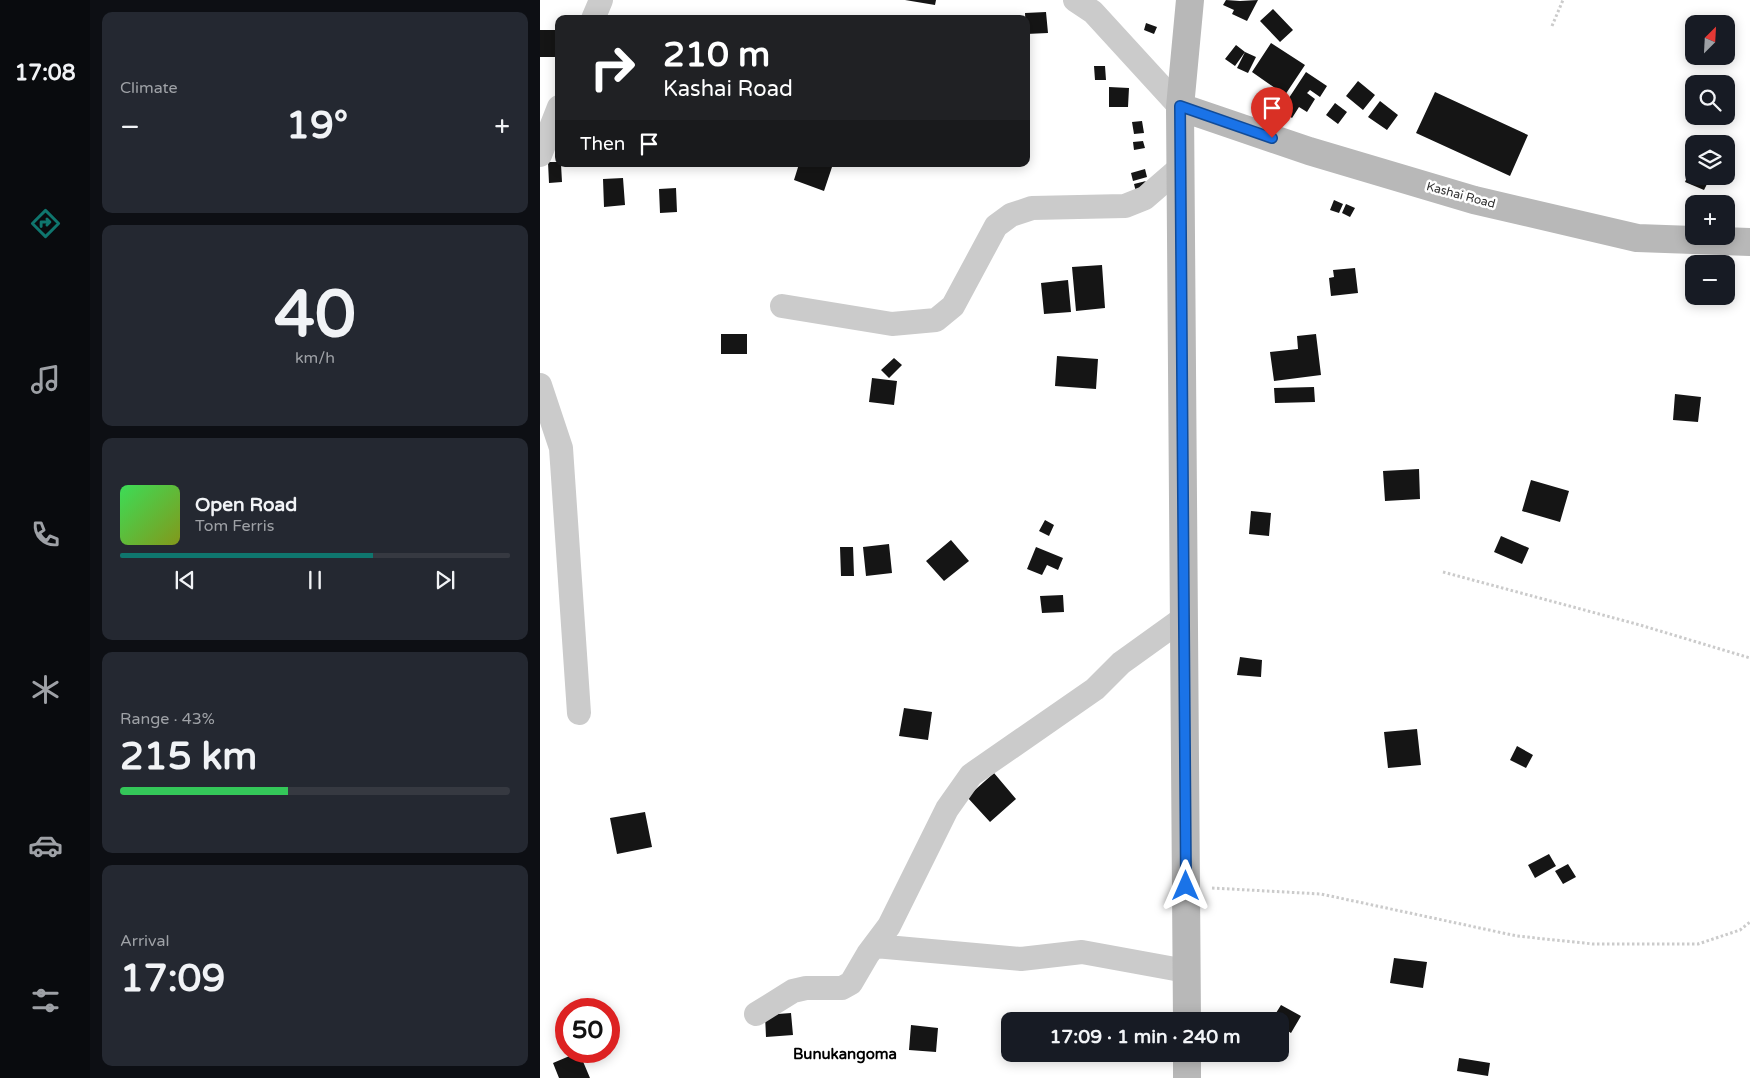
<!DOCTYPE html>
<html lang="en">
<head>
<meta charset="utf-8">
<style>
	body { margin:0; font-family:"Varela Round",sans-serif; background:#242831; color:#f1f3f6; height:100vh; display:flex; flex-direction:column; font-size:19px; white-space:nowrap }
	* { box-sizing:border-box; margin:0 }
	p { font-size:16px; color:#9ea1a6 }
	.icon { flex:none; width:28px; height:28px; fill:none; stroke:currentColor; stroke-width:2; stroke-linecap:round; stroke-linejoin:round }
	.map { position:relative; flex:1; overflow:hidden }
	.drawer { display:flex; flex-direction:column; gap:12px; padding:12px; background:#0d0f14; width:450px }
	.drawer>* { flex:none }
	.top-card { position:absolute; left:15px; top:15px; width:475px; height:152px; border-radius:10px; box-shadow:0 2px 12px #0003; background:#202124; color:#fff; overflow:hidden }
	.needle { width:32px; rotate:24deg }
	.buttons { position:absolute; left:1145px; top:15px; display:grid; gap:10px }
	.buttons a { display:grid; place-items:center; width:50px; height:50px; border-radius:10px; background:#171b24; box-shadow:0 2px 12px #0003; font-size:25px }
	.speed { position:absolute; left:15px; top:998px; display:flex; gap:10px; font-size:25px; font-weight:700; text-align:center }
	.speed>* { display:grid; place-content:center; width:65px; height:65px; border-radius:50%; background:#171b24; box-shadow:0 2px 12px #0003; line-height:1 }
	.speed .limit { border:8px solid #d22; background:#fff; color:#111 }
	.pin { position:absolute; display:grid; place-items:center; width:42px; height:42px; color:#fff; margin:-51px -21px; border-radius:50% 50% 50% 0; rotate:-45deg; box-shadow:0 0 5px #0007 }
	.pin .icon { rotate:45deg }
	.me { position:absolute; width:55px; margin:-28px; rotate:0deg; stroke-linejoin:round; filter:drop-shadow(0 0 4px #0008) }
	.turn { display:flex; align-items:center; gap:18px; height:105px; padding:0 25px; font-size:22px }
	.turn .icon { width:65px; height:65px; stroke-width:2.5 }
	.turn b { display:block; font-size:35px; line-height:42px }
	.then { display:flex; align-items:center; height:48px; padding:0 25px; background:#0003; gap:10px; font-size:19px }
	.big { font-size:38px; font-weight:800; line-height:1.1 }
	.drawer .card { flex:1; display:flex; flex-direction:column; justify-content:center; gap:8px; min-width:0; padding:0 18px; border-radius:10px; background:#242831 }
	.drawer .dial { align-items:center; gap:0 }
	.dial b { font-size:65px; line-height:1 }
	.song { display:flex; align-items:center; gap:15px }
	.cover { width:60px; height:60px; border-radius:8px; background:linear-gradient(135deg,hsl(130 70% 55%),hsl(70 70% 35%)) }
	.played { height:5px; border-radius:2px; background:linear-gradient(90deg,#0f766e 65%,#363941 65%) }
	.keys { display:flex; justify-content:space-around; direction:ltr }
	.heat { display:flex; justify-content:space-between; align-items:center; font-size:28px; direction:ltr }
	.charge { height:8px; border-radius:4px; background:linear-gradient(90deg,#34c759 43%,#363941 0) }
	.trip { position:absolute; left:461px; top:1012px; width:288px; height:50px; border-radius:10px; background:#171b24; box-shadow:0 2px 12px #0003; font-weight:800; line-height:50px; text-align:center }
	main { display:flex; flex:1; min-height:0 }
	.tab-bar { display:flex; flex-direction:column; width:90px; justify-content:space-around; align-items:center; background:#090b0e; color:#9ea1a6 }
	.tab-bar .icon { width:35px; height:35px }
	.tab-bar .current { color:#0f766e }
	.tab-bar b { font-size:22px; color:#f1f3f6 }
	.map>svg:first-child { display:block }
	.building { fill:#151515 }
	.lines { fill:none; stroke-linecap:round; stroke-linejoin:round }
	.path { stroke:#cbcbcb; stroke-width:3; stroke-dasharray:2.5 2.5; stroke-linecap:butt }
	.street { stroke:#cbcbcb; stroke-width:24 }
	.secondary { stroke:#b8b8b8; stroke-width:28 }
	.route-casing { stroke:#114b97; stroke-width:12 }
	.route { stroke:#1a73e8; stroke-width:9 }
	.labels { text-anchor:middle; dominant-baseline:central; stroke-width:5; stroke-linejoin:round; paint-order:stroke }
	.street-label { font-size:12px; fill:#2e2e2e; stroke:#fff }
	.quarter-label { font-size:15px; font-weight:bold; fill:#000; stroke:#fff }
</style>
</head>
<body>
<main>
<nav class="tab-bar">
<b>17:08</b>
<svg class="icon current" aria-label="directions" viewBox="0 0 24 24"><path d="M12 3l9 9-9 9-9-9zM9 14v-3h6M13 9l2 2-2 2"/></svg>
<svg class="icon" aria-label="music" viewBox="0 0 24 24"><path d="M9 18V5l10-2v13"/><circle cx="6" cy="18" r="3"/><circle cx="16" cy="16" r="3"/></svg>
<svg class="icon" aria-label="phone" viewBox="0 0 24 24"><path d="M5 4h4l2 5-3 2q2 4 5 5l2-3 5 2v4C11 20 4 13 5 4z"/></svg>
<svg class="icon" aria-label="climate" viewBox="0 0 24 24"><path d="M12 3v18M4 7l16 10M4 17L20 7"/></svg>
<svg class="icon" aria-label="car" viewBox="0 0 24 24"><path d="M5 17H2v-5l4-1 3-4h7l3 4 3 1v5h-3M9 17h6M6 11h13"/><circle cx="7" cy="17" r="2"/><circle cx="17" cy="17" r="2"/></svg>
<svg class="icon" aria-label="filters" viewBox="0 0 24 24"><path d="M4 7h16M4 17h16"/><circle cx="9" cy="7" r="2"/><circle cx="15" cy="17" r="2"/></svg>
</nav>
<section class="drawer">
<div class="card"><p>Climate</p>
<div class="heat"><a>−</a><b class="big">19°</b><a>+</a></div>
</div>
<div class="card dial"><b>40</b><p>km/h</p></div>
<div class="card">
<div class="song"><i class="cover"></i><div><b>Open Road</b><p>Tom Ferris</p></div></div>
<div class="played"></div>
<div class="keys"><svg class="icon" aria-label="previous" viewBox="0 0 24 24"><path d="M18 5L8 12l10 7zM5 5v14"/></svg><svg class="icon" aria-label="pause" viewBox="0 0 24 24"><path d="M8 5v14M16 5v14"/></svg><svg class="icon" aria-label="next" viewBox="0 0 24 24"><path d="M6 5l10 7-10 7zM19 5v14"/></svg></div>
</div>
<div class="card"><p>Range · 43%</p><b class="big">215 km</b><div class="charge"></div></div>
<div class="card"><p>Arrival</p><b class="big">17:09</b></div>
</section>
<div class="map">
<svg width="1210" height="1078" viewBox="0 0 1210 1078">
	<rect width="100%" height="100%" fill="#fff"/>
	<path class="building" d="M 365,0 L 396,0 L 395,5 Z
		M 686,0 L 700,1 L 718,0 L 707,21 L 692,14 L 694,10 L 683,5 Z
		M 733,9 L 753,30 L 740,42 L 720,21 Z
		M 506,12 L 508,33 L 486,34 L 485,13 Z
		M 606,23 L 617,27 L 614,34 L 604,30 Z
		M 0,30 L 19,30 L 19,57 L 0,57 Z
		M 731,43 L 765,65 L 745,95 L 712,72 Z
		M 696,45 L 705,52 L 695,66 L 685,59 Z
		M 705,52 L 716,57 L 708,73 L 697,68 Z
		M 554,66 L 565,66 L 566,80 L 555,80 Z
		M 766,72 L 787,86 L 780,97 L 770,90 L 767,93 L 775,99 L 767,112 L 759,107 L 752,118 L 741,110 Z
		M 818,81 L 835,95 L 823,110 L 806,96 Z
		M 569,87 L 589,88 L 588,107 L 569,107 Z
		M 895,92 L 988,135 L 970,176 L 876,133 Z
		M 840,101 L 858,115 L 847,130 L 828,117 Z
		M 795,103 L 807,112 L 798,124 L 786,115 Z
		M 602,121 L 604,133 L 594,134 L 592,122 Z
		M 603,141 L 605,148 L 594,150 L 593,142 Z
		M 1154,160 L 1154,176 L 1171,176 L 1164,190 L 1145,182 Z
		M 8,162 L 19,162 L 21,164 L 22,182 L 9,183 Z
		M 259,164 L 293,164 L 284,191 L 254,180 Z
		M 605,169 L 607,177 L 593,181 L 591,173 Z
		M 83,178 L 85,205 L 64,207 L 63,179 Z
		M 606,181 L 596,192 L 594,184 Z
		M 136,188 L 137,212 L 120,213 L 119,189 Z
		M 794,200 L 803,204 L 799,213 L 790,210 Z
		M 806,204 L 815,208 L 810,217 L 802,213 Z
		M 562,265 L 565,308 L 536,311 L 532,267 Z
		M 815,268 L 818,293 L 791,296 L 789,278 L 794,277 L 793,270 Z
		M 528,280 L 531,312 L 504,314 L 501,283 Z
		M 181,334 L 207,334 L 207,354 L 181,354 Z
		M 776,334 L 781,375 L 734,381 L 730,352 L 758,349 L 757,336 Z
		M 517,356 L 558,359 L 556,389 L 515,386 Z
		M 354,358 L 362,365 L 349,378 L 341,370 Z
		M 332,378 L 357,381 L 354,405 L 329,402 Z
		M 774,387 L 775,402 L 735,403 L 734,388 Z
		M 1135,394 L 1161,397 L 1158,422 L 1133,420 Z
		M 879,469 L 880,499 L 845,501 L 843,471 Z
		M 991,480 L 1029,491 L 1020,522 L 982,511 Z
		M 711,511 L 731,513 L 729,536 L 709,534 Z
		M 505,520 L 514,525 L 509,536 L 499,531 Z
		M 961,536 L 989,548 L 982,564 L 954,552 Z
		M 411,540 L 429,561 L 404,581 L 386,561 Z
		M 349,544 L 352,573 L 326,576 L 323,547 Z
		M 300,547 L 313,547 L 314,576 L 301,576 Z
		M 496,547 L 523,558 L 518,570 L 507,565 L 502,575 L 487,569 Z
		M 523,595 L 524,612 L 502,613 L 500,596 Z
		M 700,657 L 722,660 L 721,677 L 697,675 Z
		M 364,708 L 392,712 L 388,740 L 359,736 Z
		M 877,729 L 881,765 L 848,768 L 844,732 Z
		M 977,746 L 993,755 L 986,768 L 970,760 Z
		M 454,773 L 476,799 L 450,822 L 427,797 Z
		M 105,812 L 112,847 L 77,854 L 70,818 Z
		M 1009,854 L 1016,866 L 995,878 L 988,865 Z
		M 1028,864 L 1036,877 L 1023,884 L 1015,871 Z
		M 854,958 L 887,962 L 883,988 L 850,983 Z
		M 741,1005 L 761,1016 L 751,1033 L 740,1026 L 740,1021 L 731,1021 Z
		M 251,1013 L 253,1035 L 226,1037 L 225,1015 Z
		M 371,1025 L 398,1028 L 396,1052 L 369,1050 Z
		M 39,1052 L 50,1078 L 19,1078 L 13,1063 Z
		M 919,1058 L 950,1063 L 948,1076 L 917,1071 Z"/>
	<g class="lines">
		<path class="path" d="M 1012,26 L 1023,0
			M 903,572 L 1100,625 L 1210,658
			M 672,888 L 781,894 L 977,936 L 1053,944 L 1158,944 L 1200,930 L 1210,922"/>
		<path class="street" d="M 535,0 L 553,12 L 640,107
			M 53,19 L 61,0
			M 0,155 L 19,107
			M 242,306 L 352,324 L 396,320 L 413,306 L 456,226 L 471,215 L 492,208 L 585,206 L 605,198 L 642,166
			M 0,385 L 21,448 L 39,713
			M 335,946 L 481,959 L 542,952 L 646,971
			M 216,1014 L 253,991 L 266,988 L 302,988 L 311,983 L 328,954 L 349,926 L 407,809 L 431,775 L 555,689 L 581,663 L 645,617"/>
		<path class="secondary" d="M 640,107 L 769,151 L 934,200 L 1097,238 L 1210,242
			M 647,1021 L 640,107 L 650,0
			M 647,1054 L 647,1078"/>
	</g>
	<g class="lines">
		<defs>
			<path id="route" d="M 646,886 L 640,106 L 732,138"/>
		</defs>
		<use href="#route" class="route-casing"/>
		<use href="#route" class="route"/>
	</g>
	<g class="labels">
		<g class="street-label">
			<text transform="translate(921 195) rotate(15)">Kashai Road</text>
		</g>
		<g class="quarter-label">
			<text x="305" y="1054">Bunukangoma</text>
		</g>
	</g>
</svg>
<div class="buttons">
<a><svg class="needle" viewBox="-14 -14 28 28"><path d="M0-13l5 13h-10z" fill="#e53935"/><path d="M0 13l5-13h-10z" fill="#9ea1a6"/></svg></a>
<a><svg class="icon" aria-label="search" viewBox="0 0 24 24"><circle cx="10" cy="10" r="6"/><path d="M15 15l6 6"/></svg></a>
<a><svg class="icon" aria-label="layers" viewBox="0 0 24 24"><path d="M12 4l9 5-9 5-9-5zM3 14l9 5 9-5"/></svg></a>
<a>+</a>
<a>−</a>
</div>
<div class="speed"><div class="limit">50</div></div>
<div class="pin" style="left:732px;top:138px;background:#d93025"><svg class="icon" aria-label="arrive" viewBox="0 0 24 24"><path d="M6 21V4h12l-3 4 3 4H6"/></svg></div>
<svg class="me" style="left:646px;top:886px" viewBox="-20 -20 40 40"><path d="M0-17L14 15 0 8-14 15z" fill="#1a73e8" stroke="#fff" stroke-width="4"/></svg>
<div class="trip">17:09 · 1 min · 240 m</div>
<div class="top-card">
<div class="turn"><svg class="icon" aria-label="right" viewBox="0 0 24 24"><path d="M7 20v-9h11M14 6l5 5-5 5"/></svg><div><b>210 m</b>Kashai Road</div></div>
<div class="then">Then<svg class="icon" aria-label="arrive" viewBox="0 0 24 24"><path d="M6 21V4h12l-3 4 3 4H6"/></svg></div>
</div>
</div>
</main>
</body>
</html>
